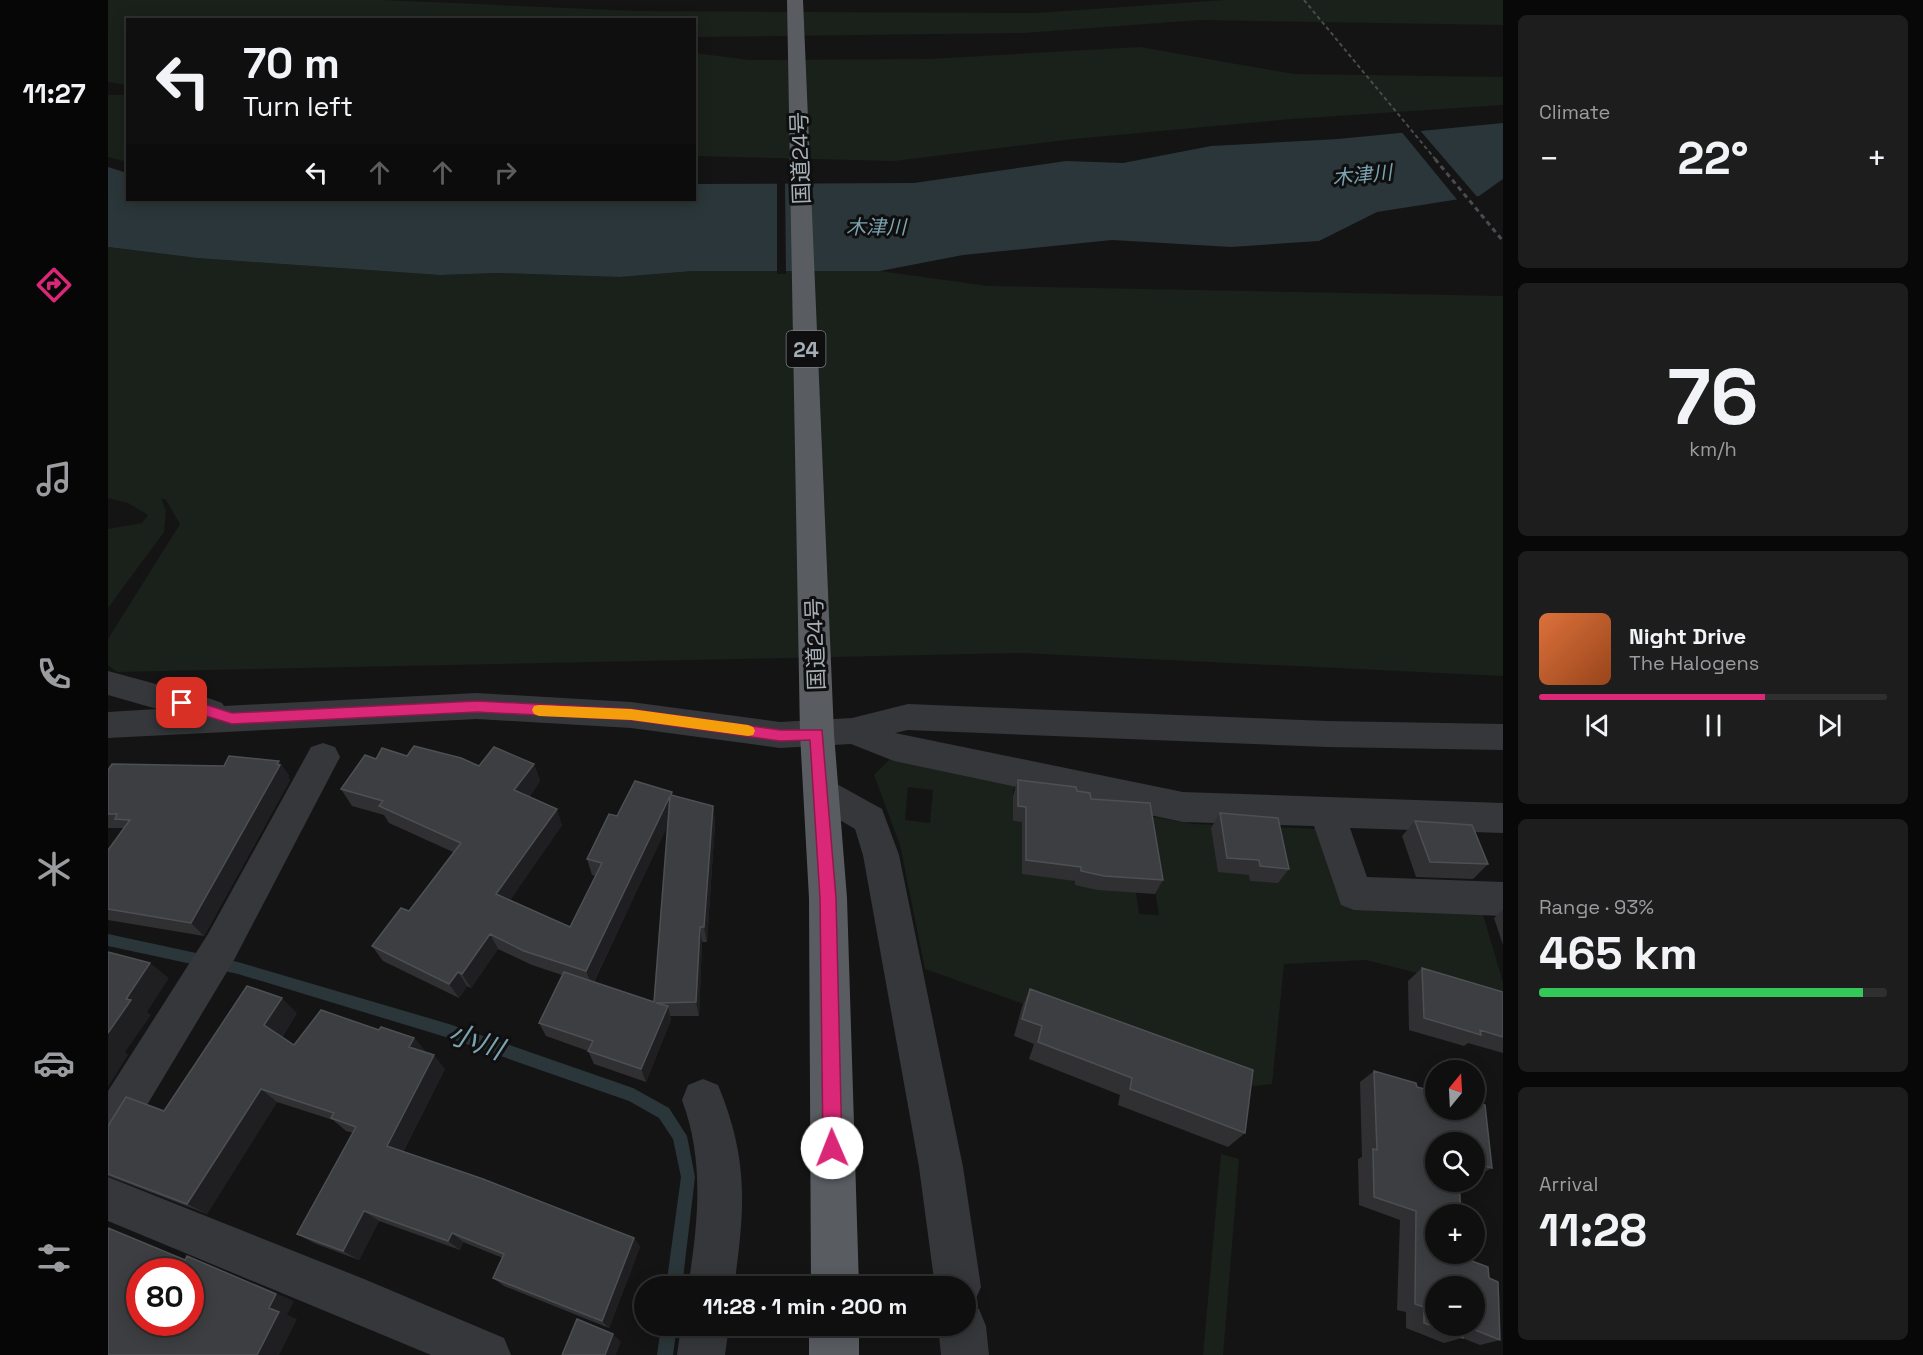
<!DOCTYPE html>
<html lang="en">
<head>
<meta charset="utf-8">
<style>
	body { margin:0; font-family:"Space Grotesk","Noto Sans JP",sans-serif; background:#1d1d1e; color:#f1f3f6; height:100vh; display:flex; flex-direction:column; font-size:22px; white-space:nowrap }
	* { box-sizing:border-box; margin:0 }
	p { font-size:20px; color:#9b9c9f }
	.icon { flex:none; width:33px; height:33px; fill:none; stroke:currentColor; stroke-width:2; stroke-linecap:round; stroke-linejoin:round }
	.map { position:relative; flex:1; overflow:hidden }
	.details { display:flex; flex-direction:column; gap:15px; padding:15px; background:#080809; width:420px }
	.details>* { flex:none }
	.top-card { position:absolute; left:18px; top:18px; width:570px; height:183px; border-radius:0px; box-shadow:0 3px 15px #0003,0 0 0 2px #2f2f30; background:#0f0f10; color:#f1f3f6; overflow:hidden }
	.needle { width:39px; rotate:18deg }
	.controls { position:absolute; left:1317px; top:1060px; display:grid; gap:12px }
	.controls a { display:grid; place-items:center; width:60px; height:60px; border-radius:50%; background:#0f0f10; box-shadow:0 3px 15px #0003,0 0 0 2px #2f2f30; font-size:30px }
	.speed { position:absolute; left:18px; top:1258px; display:flex; gap:12px; font-size:30px; font-weight:700; text-align:center }
	.speed>* { display:grid; place-content:center; width:78px; height:78px; border-radius:50%; background:#0f0f10; box-shadow:0 3px 15px #0003,0 0 0 2px #2f2f30; line-height:1 }
	.speed .limit { border:9px solid #d22; background:#fff; color:#111 }
	.pin { position:absolute; display:grid; place-items:center; width:51px; height:51px; color:#fff; margin:-26px; border-radius:12px; box-shadow:0 3px 9px #0006 }
	.me { position:absolute; width:66px; margin:-33px; rotate:359deg; stroke-linejoin:round; filter:drop-shadow(0 0 4px #0008) }
	.turn { display:flex; align-items:center; gap:21px; height:126px; padding:0 18px; font-size:27px }
	.turn .icon { width:78px; height:78px; stroke-width:2.5 }
	.turn b { display:block; font-size:42px; line-height:51px }
	.lanes { display:flex; align-items:center; height:57px; padding:0 18px; background:#0003; justify-content:center; gap:30px; direction:ltr }
	.lanes .off { opacity:.35 }
	.big { font-size:45px; font-weight:700; line-height:1.1 }
	.details .tile { flex:1; display:flex; flex-direction:column; justify-content:center; gap:9px; min-width:0; padding:0 21px; border-radius:9px; background:#1d1d1e }
	.details .dial { align-items:center; gap:0 }
	.dial b { font-size:78px; line-height:1 }
	.song { display:flex; align-items:center; gap:18px }
	.cover { width:72px; height:72px; border-radius:9px; background:linear-gradient(135deg,hsl(20 70% 55%),hsl(20 70% 35%)) }
	.played { height:6px; border-radius:3px; background:linear-gradient(90deg,#db2777 65%,#2f2f30 65%) }
	.keys { display:flex; justify-content:space-around; direction:ltr }
	.heat { display:flex; justify-content:space-between; align-items:center; font-size:33px; direction:ltr }
	.charge { height:9px; border-radius:4px; background:linear-gradient(90deg,#34c759 93%,#2f2f30 0) }
	.trip { position:absolute; left:526px; top:1276px; width:342px; height:60px; border-radius:30px; background:#0f0f10; box-shadow:0 3px 15px #0003,0 0 0 2px #2f2f30; font-weight:700; line-height:60px; text-align:center }
	main { display:flex; flex:1; min-height:0 }
	.dock { display:flex; flex-direction:column; width:108px; justify-content:space-around; align-items:center; background:#060606; color:#9b9c9f }
	.dock .icon { width:42px; height:42px }
	.dock .active { color:#db2777 }
	.dock b { font-size:27px; color:#f1f3f6 }
	.map>svg:first-child { display:block }
	.green { fill:#1a201a; fill-rule:evenodd }
	.water { fill:#2a3639 }
	.pier { fill:#141415 }
	.lines { fill:none; stroke-linecap:round; stroke-linejoin:round }
	.stream { fill:#2a3639; fill-rule:evenodd }
	.minor { fill:#35373a; fill-rule:evenodd }
	.trunk { fill:#595d62; fill-rule:evenodd }
	.rail-far1 { stroke:#484b4f; stroke-width:2; stroke-dasharray:4 3; stroke-linecap:butt }
	.rail { stroke:#484b4f; stroke-width:3; stroke-dasharray:5 4; stroke-linecap:butt }
	.wall { fill:#303033; fill-rule:evenodd }
	.shaded-wall { fill:#1f1f21 }
	.building { fill:#3c3e41; stroke:#4d5053; stroke-width:1.5; fill-rule:evenodd }
	.route { fill:#db2777; stroke:#8e194d; stroke-width:1.5 }
	.slow { fill:#f59e0b }
	.labels { text-anchor:middle; dominant-baseline:central; stroke-width:6; stroke-linejoin:round; paint-order:stroke }
	.far-water-label { font-size:20px; font-style:italic; fill:#7ca3b1; stroke:#0f0f10 }
	.shield { fill:#0f0f10; stroke:#787e84; stroke-width:1.5 }
	.shield-label { font-size:21px; font-weight:bold; fill:#a5aeb6 }
	.street-label { font-size:22px; fill:#a5aeb6; stroke:#0f0f10 }
	.near-water-label { font-size:28px; font-style:italic; fill:#7ca3b1; stroke:#0f0f10 }
</style>
</head>
<body>
<main>
<nav class="dock">
<b>11:27</b>
<svg class="icon active" aria-label="directions" viewBox="0 0 24 24"><path d="M12 3l9 9-9 9-9-9zM9 14v-3h6M13 9l2 2-2 2"/></svg>
<svg class="icon" aria-label="music" viewBox="0 0 24 24"><path d="M9 18V5l10-2v13"/><circle cx="6" cy="18" r="3"/><circle cx="16" cy="16" r="3"/></svg>
<svg class="icon" aria-label="phone" viewBox="0 0 24 24"><path d="M5 4h4l2 5-3 2q2 4 5 5l2-3 5 2v4C11 20 4 13 5 4z"/></svg>
<svg class="icon" aria-label="climate" viewBox="0 0 24 24"><path d="M12 3v18M4 7l16 10M4 17L20 7"/></svg>
<svg class="icon" aria-label="car" viewBox="0 0 24 24"><path d="M5 17H2v-5l4-1 3-4h7l3 4 3 1v5h-3M9 17h6M6 11h13"/><circle cx="7" cy="17" r="2"/><circle cx="17" cy="17" r="2"/></svg>
<svg class="icon" aria-label="filters" viewBox="0 0 24 24"><path d="M4 7h16M4 17h16"/><circle cx="9" cy="7" r="2"/><circle cx="15" cy="17" r="2"/></svg>
</nav>
<div class="map">
<svg width="1395" height="1355" viewBox="0 0 1395 1355">
	<rect width="100%" height="100%" fill="#141415"/>
	<path class="green" d="M 0,0 L 274,0 L 529,11 L 927,13 L 1117,0 L 1395,0 L 1395,25 L 1093,20 L 916,33 L 587,37 L 586,20 L 20,20 L 19,85 L 0,82 Z
		M 1032,47 L 1186,74 L 1395,77 L 1395,105 L 1183,119 L 966,139 L 786,161 L 587,156 L 587,53 L 641,60 L 820,59 Z
		M 0,95 L 19,95 L 19,162 L 0,157 Z
		M 0,247 L 89,258 L 332,275 L 389,273 L 512,277 L 585,271 L 772,271 L 880,286 L 1395,296 L 1395,676 L 914,653 L 9,672 L 0,665 L 0,639 L 72,524 L 58,500 L 53,498 L 58,511 L 56,532 L 0,608 L 0,529 L 34,523 L 40,515 L 20,503 L 0,498 Z
		M 782,759 L 987,800 L 990,807 L 1086,824 L 1211,829 L 1237,902 L 1373,908 L 1395,982 L 1395,995 L 1258,960 L 1176,964 L 1164,1084 L 1146,1086 L 817,969 L 792,845 L 766,775 ZM 800,787 L 825,790 L 822,823 L 797,820 ZM 905,789 L 922,790 L 979,887 L 951,874 L 922,823 L 905,821 ZM 1035,818 L 1051,915 L 1031,914 L 1026,877 Z
		M 1113,1154 L 1131,1159 L 1115,1355 L 1095,1355 Z"/>
	<path class="water" d="M 1395,123 L 1395,179 L 1371,196 L 1269,212 L 1211,241 L 1123,247 L 1004,240 L 855,255 L 772,271 L 585,271 L 512,277 L 389,273 L 332,275 L 89,258 L 0,247 L 0,167 L 19,173 L 20,200 L 586,200 L 587,184 L 806,183 L 958,161 L 1015,163 L 1103,146 L 1230,139 Z"/>
	<path class="pier" d="M 1310,128 L 1371,199 L 1351,202 L 1292,130 Z
		M 677,181 L 678,274 L 669,274 L 669,182 Z"/>
	<g class="lines">
		<path class="stream" d="M 0,934 L 130,962 L 341,1024 L 525,1088 L 561,1108 L 579,1136 L 587,1177 L 574,1287 L 558,1287 L 573,1177 L 565,1139 L 551,1118 L 521,1101 L 341,1038 L 130,974 L 0,946 Z
			M 553,1326 L 569,1326 L 565,1355 L 549,1355 Z"/>
		<path class="minor" d="M 0,671 L 103,699 L 114,703 L 116,706 L 369,693 L 523,702 L 672,722 L 744,718 L 800,704 L 1219,721 L 1395,724 L 1395,750 L 1219,747 L 800,730 L 787,733 L 1075,792 L 1395,803 L 1395,833 L 1242,828 L 1259,877 L 1395,882 L 1395,916 L 1246,910 L 1233,905 L 1206,826 L 1075,822 L 786,761 L 743,744 L 672,748 L 523,728 L 369,719 L 0,738 L 0,712 L 49,709 L 0,695 Z
			M 215,743 L 227,747 L 232,757 L 126,960 L 15,1145 L 0,1151 L 0,1091 L 100,934 L 203,747 Z
			M 715,778 L 727,783 L 774,809 L 791,855 L 855,1167 L 873,1287 L 866,1303 L 862,1305 L 871,1309 L 878,1326 L 881,1355 L 833,1355 L 830,1326 L 858,1326 L 858,1287 L 827,1287 L 811,1167 L 755,855 L 747,829 L 703,803 L 698,793 L 703,783 Z
			M 595,1079 L 610,1085 C 641,1160 637,1208 626,1287 L 580,1287 C 590,1223 597,1162 574,1100 L 580,1085 Z
			M 0,1177 L 256,1279 L 396,1338 L 403,1355 L 323,1355 L 0,1221 Z
			M 573,1326 L 621,1326 L 617,1355 L 569,1355 Z"/>
		<path class="trunk" d="M 679,0 L 695,0 L 726,734 L 739,898 L 751,1287 L 703,1287 L 701,898 L 692,734 Z
			M 701,1326 L 751,1326 L 751,1355 L 701,1355 Z"/>
		<path class="rail-far1" d="M 1196,0 L 1328,160"/>
		<path class="rail" d="M 1327,159 L 1395,241"/>
	</g>
	<path class="wall" d="M 299,756 L 371,766 L 426,764 L 432,781 L 421,797 L 454,825 L 402,900 L 462,927 L 488,876 L 484,875 L 479,859 L 509,816 L 565,795 L 605,806 L 607,822 L 599,942 L 594,942 L 591,1016 L 562,1016 L 563,1020 L 538,1082 L 486,1064 L 480,1051 L 438,1036 L 431,1023 L 454,975 L 424,965 L 390,949 L 363,988 L 359,986 L 351,998 L 275,961 L 264,946 L 301,911 L 345,852 L 281,823 L 276,815 L 244,806 L 233,789 L 268,759 ZM 560,824 L 546,1002 L 486,982 Z
		M 0,770 L 181,775 L 180,777 L 182,780 L 96,936 L 0,920 L 0,850 L 15,828 L 0,828 Z
		M 910,780 L 969,791 L 983,799 L 1055,880 L 1047,894 L 989,890 L 967,885 L 967,881 L 914,874 L 914,822 L 905,821 L 905,796 Z
		M 1112,813 L 1181,869 L 1170,883 L 1142,881 L 1141,875 L 1110,872 L 1103,828 Z
		M 1307,821 L 1380,864 L 1365,879 L 1308,877 L 1294,836 Z
		M 1395,910 L 1395,945 L 1386,918 Z
		M 1314,968 L 1395,992 L 1395,1053 L 1360,1043 L 1356,1046 L 1301,1030 L 1300,981 Z
		M 922,989 L 1137,1133 L 1120,1147 L 1010,1105 L 1012,1095 L 921,1059 L 926,1044 L 906,1036 L 914,1007 Z
		M 189,1013 L 174,1037 L 186,1045 L 271,1030 L 306,1038 L 318,1052 L 337,1069 L 295,1152 L 526,1238 L 532,1247 L 501,1328 L 396,1286 L 385,1278 L 395,1258 L 355,1242 L 352,1250 L 271,1221 L 251,1260 L 206,1243 L 189,1234 L 245,1133 L 238,1131 L 225,1120 L 169,1102 L 99,1214 L 0,1176 L 0,1126 L 56,1111 Z
		M 1266,1071 L 1308,1083 L 1309,1087 L 1328,1092 L 1328,1110 L 1366,1110 L 1366,1102 L 1377,1105 L 1384,1168 L 1366,1177 L 1366,1143 L 1328,1143 L 1328,1182 L 1351,1182 L 1353,1215 L 1328,1215 L 1328,1254 L 1356,1254 L 1356,1258 L 1380,1267 L 1381,1278 L 1390,1282 L 1392,1340 L 1372,1345 L 1354,1338 L 1336,1343 L 1298,1328 L 1298,1312 L 1289,1310 L 1292,1220 L 1251,1205 L 1250,1159 L 1254,1157 L 1252,1082 ZM 1328,1287 L 1366,1287 L 1366,1326 L 1328,1326 Z"/>
	<path class="shaded-wall" d="M 171,761 L 181,775 L 180,777 L 182,780 L 96,936 L 83,923 Z
		M 426,764 L 432,781 L 413,807 L 406,790 Z
		M 562,796 L 566,813 L 484,985 L 478,971 Z
		M 605,806 L 607,822 L 599,942 L 596,927 Z
		M 449,809 L 454,825 L 396,909 L 388,894 Z
		M 592,927 L 594,942 L 591,1016 L 588,1002 Z
		M 382,934 L 390,949 L 363,988 L 354,974 Z
		M 42,963 L 61,978 L 39,1012 L 43,1015 L 17,1052 L 20,1055 L 0,1087 L 0,1033 L 18,999 Z
		M 350,972 L 359,986 L 351,998 L 341,984 Z
		M 174,998 L 189,1013 L 172,1039 L 156,1025 Z
		M 560,1006 L 563,1020 L 538,1082 L 533,1069 Z
		M 306,1038 L 318,1052 L 301,1047 Z
		M 326,1055 L 337,1069 L 292,1157 L 279,1146 Z
		M 153,1089 L 169,1102 L 99,1214 L 79,1204 Z
		M 256,1211 L 271,1221 L 251,1260 L 235,1251 Z
		M 344,1233 L 355,1242 L 352,1250 L 340,1241 Z
		M 526,1238 L 532,1247 L 501,1328 L 494,1321 Z
		M 79,1256 L 186,1301 L 179,1315 L 189,1319 L 171,1355 L 149,1355 L 161,1308 Z
		M 505,1334 L 513,1342 L 508,1355 L 497,1355 Z"/>
	<path class="building" d="M 306,746 L 353,758 L 371,766 L 386,747 L 426,764 L 406,790 L 449,809 L 388,894 L 462,927 L 494,863 L 479,859 L 501,814 L 509,816 L 527,781 L 564,792 L 563,795 L 605,806 L 596,927 L 592,927 L 588,1002 L 548,1003 L 560,1006 L 533,1069 L 480,1051 L 485,1041 L 431,1023 L 456,972 L 546,1002 L 562,796 L 478,971 L 416,951 L 382,934 L 354,974 L 350,972 L 341,984 L 264,946 L 293,908 L 301,911 L 353,843 L 271,806 L 275,801 L 233,789 L 257,755 L 268,759 L 274,748 L 299,756 Z
		M 121,756 L 171,761 L 169,764 L 172,765 L 83,923 L 0,909 L 0,850 L 22,820 L 7,819 L 9,814 L 0,814 L 0,770 L 4,764 L 116,766 Z
		M 910,780 L 968,787 L 969,791 L 982,793 L 983,799 L 1042,803 L 1055,880 L 996,876 L 973,871 L 973,867 L 918,860 L 918,807 L 910,806 Z
		M 1112,813 L 1170,818 L 1181,869 L 1152,866 L 1151,860 L 1119,858 Z
		M 1307,821 L 1364,825 L 1380,864 L 1322,862 Z
		M 0,952 L 42,963 L 18,999 L 23,1000 L 0,1033 Z
		M 1314,968 L 1395,992 L 1395,1037 L 1372,1030 L 1373,1035 L 1316,1018 Z
		M 139,986 L 174,998 L 156,1025 L 186,1045 L 213,1010 L 271,1030 L 273,1027 L 306,1038 L 301,1047 L 326,1055 L 279,1146 L 375,1179 L 526,1238 L 494,1321 L 385,1278 L 396,1254 L 344,1233 L 340,1241 L 256,1211 L 235,1251 L 189,1234 L 248,1127 L 223,1118 L 226,1113 L 153,1089 L 79,1204 L 0,1174 L 0,1126 L 18,1097 L 56,1111 Z
		M 922,989 L 1145,1070 L 1137,1133 L 1022,1089 L 1024,1078 L 930,1042 L 934,1026 L 914,1019 Z
		M 1266,1071 L 1308,1083 L 1309,1087 L 1328,1092 L 1328,1110 L 1366,1110 L 1366,1102 L 1377,1105 L 1384,1168 L 1366,1163 L 1366,1143 L 1328,1143 L 1328,1182 L 1351,1182 L 1353,1215 L 1328,1215 L 1328,1254 L 1356,1254 L 1356,1258 L 1380,1267 L 1381,1278 L 1390,1282 L 1392,1340 L 1357,1326 L 1366,1326 L 1366,1287 L 1328,1287 L 1328,1326 L 1355,1326 L 1355,1338 L 1316,1323 L 1316,1307 L 1307,1304 L 1308,1211 L 1266,1197 L 1265,1149 L 1269,1150 Z
		M 0,1228 L 77,1260 L 79,1256 L 168,1294 L 161,1308 L 171,1312 L 149,1355 L 0,1355 ZM 32,1272 L 82,1272 L 82,1323 L 32,1323 Z
		M 469,1319 L 505,1334 L 497,1355 L 454,1355 Z"/>
	<path class="route" d="M 74,697 L 124,713 L 369,701 L 523,709 L 672,730 L 714,730 L 728,898 L 734,1148 L 731,1155 L 724,1158 L 718,1155 L 715,1148 L 712,898 L 702,740 L 672,741 L 523,720 L 369,712 L 124,724 L 69,707 L 67,703 L 69,699 Z"/>
	<path class="slow" d="M 431,705 L 523,709 L 640,725 L 645,727 L 647,731 L 645,735 L 640,736 L 523,720 L 431,716 L 426,714 L 424,710 L 426,706 Z"/>
	<g class="labels">
		<g class="far-water-label">
			<text transform="translate(1254 175) rotate(-6)">木津川</text>
			<text x="768" y="227">木津川</text>
		</g>
		<rect class="shield" x="678.5" y="331" width="39" height="36" rx="4.5"/>
		<g class="shield-label">
			<text x="698" y="349">24</text>
		</g>
		<g class="street-label">
			<text transform="translate(692 158) rotate(-92)">国道24号</text>
			<text transform="translate(707 644) rotate(-92)">国道24号</text>
		</g>
		<g class="near-water-label">
			<text transform="translate(368 1041) rotate(19)">小川</text>
		</g>
	</g>
</svg>
<div class="controls">
<a><svg class="needle" viewBox="-14 -14 28 28"><path d="M0-13l5 13h-10z" fill="#e53935"/><path d="M0 13l5-13h-10z" fill="#9b9c9f"/></svg></a>
<a><svg class="icon" aria-label="search" viewBox="0 0 24 24"><circle cx="10" cy="10" r="6"/><path d="M15 15l6 6"/></svg></a>
<a>+</a>
<a>−</a>
</div>
<div class="speed"><div class="limit">80</div></div>
<div class="pin" style="left:74px;top:703px;background:#d93025"><svg class="icon" aria-label="arrive" viewBox="0 0 24 24"><path d="M6 21V4h12l-3 4 3 4H6"/></svg></div>
<svg class="me" style="left:724px;top:1148px" viewBox="-20 -20 40 40"><circle r="19" fill="#fff"/><path d="M0-13L10 11 0 6-10 11z" fill="#db2777"/></svg>
<div class="trip">11:28 · 1 min · 200 m</div>
<div class="top-card">
<div class="turn"><svg class="icon" aria-label="left" viewBox="0 0 24 24"><path d="M17 20v-9H6M10 6l-5 5 5 5"/></svg><div><b>70 m</b>Turn left</div></div>
<div class="lanes"><svg class="icon" aria-label="left" viewBox="0 0 24 24"><path d="M17 20v-9H6M10 6l-5 5 5 5"/></svg><svg class="icon off" aria-label="ahead" viewBox="0 0 24 24"><path d="M12 20V5M6 11l6-6 6 6"/></svg><svg class="icon off" aria-label="ahead" viewBox="0 0 24 24"><path d="M12 20V5M6 11l6-6 6 6"/></svg><svg class="icon off" aria-label="right" viewBox="0 0 24 24"><path d="M7 20v-9h11M14 6l5 5-5 5"/></svg></div>
</div>
</div>
<section class="details">
<div class="tile"><p>Climate</p>
<div class="heat"><a>−</a><b class="big">22°</b><a>+</a></div>
</div>
<div class="tile dial"><b>76</b><p>km/h</p></div>
<div class="tile">
<div class="song"><i class="cover"></i><div><b>Night Drive</b><p>The Halogens</p></div></div>
<div class="played"></div>
<div class="keys"><svg class="icon" aria-label="previous" viewBox="0 0 24 24"><path d="M18 5L8 12l10 7zM5 5v14"/></svg><svg class="icon" aria-label="pause" viewBox="0 0 24 24"><path d="M8 5v14M16 5v14"/></svg><svg class="icon" aria-label="next" viewBox="0 0 24 24"><path d="M6 5l10 7-10 7zM19 5v14"/></svg></div>
</div>
<div class="tile"><p>Range · 93%</p><b class="big">465 km</b><div class="charge"></div></div>
<div class="tile"><p>Arrival</p><b class="big">11:28</b></div>
</section>
</main>
</body>
</html>
